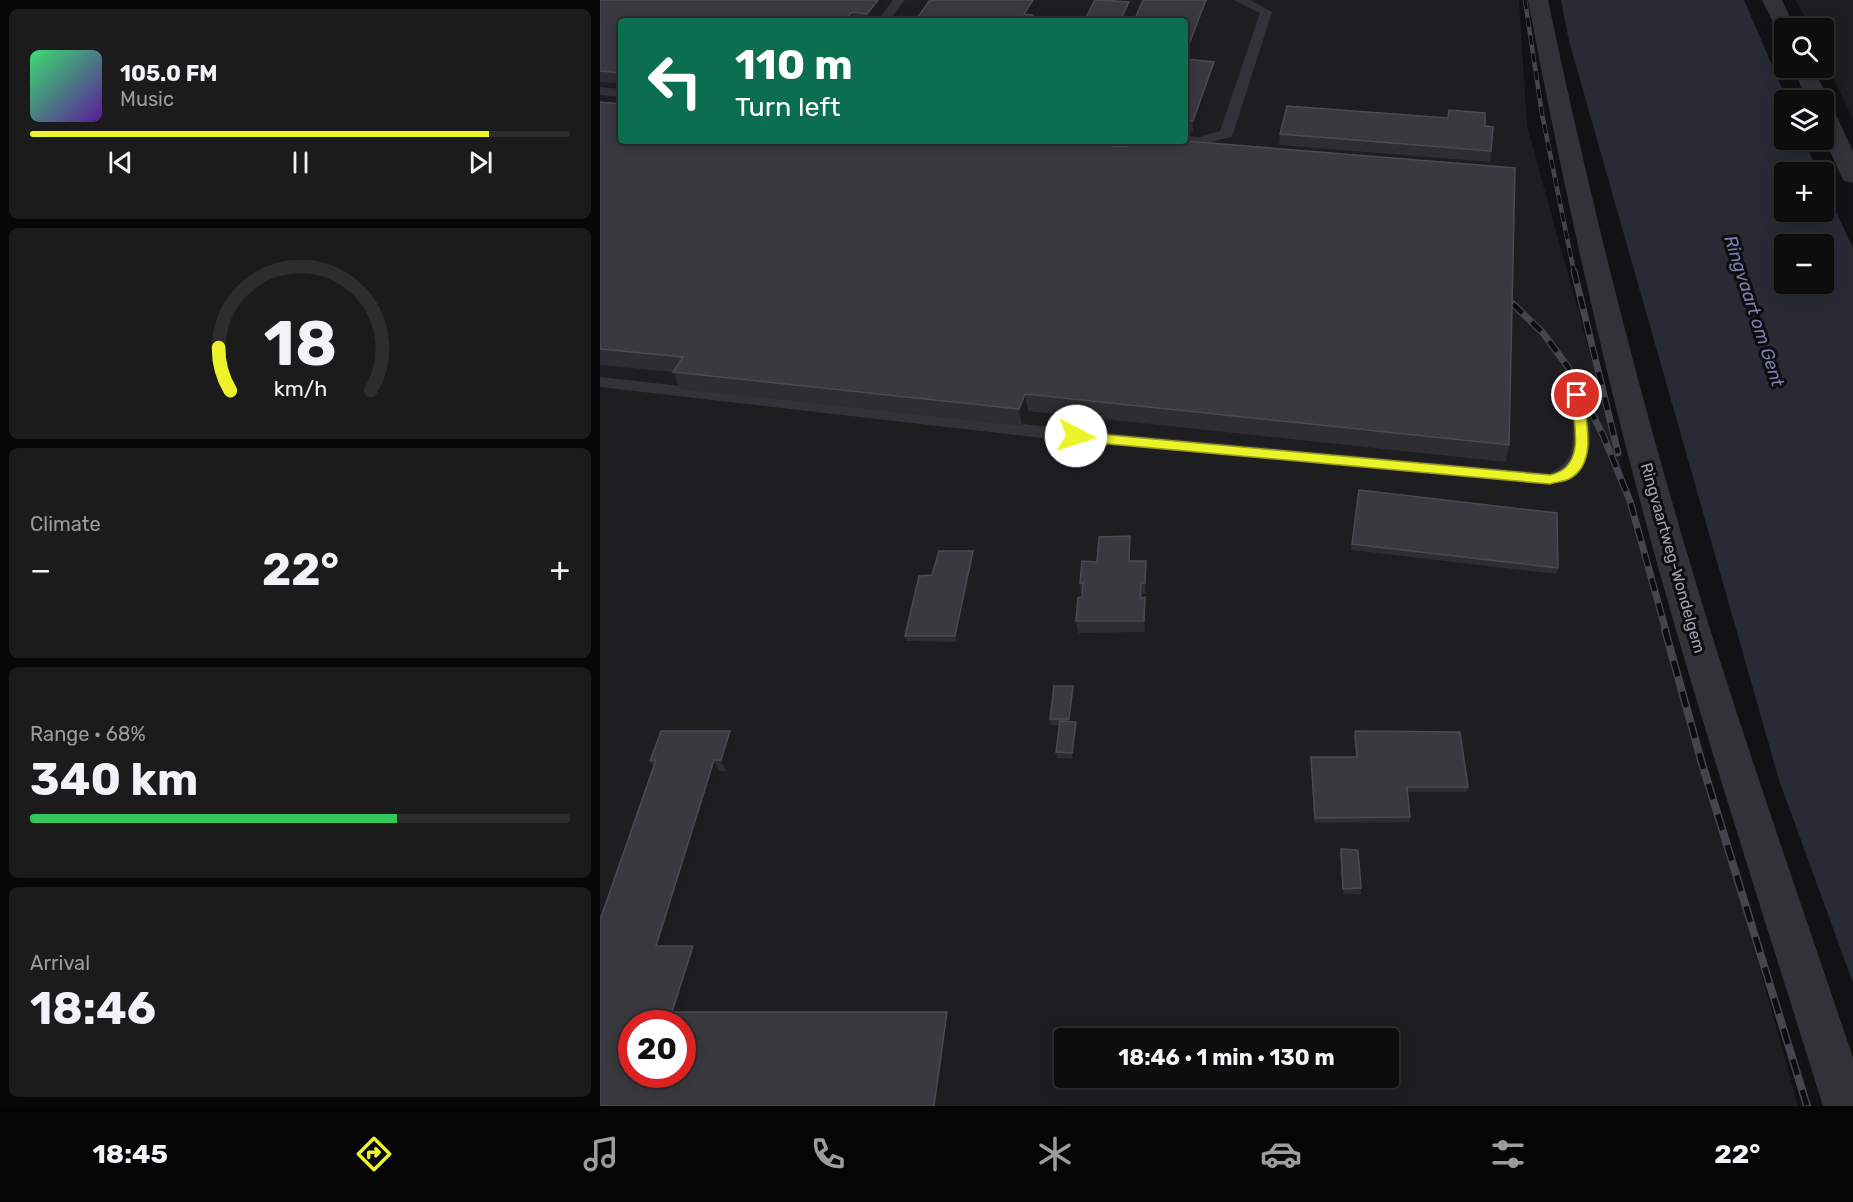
<!DOCTYPE html>
<html lang="en">
<head>
<meta charset="utf-8">
<style>
	body { margin:0; font-family:Rubik,sans-serif; background:#1c1b1c; color:#f1f3f6; height:100vh; display:flex; flex-direction:column; font-size:22px; white-space:nowrap }
	* { box-sizing:border-box; margin:0 }
	p { font-size:20px; color:#9b9c9e }
	.icon { flex:none; width:33px; height:33px; fill:none; stroke:currentColor; stroke-width:2; stroke-linecap:round; stroke-linejoin:round }
	.map { position:relative; flex:1; overflow:hidden }
	.side { display:flex; flex-direction:column; gap:9px; padding:9px; background:#080708; width:600px }
	.side>* { flex:none }
	.banner { position:absolute; left:18px; top:18px; width:570px; height:126px; border-radius:6px; box-shadow:0 3px 15px #0003,0 0 0 2px #2e2d2e; background:#0b6e4f; color:#fff; overflow:hidden }
	.fabs { position:absolute; left:1174px; top:18px; display:grid; gap:12px }
	.fabs a { display:grid; place-items:center; width:60px; height:60px; border-radius:6px; background:#0e0d0e; box-shadow:0 3px 15px #0003,0 0 0 2px #2e2d2e; font-size:30px }
	.speed { position:absolute; left:18px; top:1010px; display:flex; gap:12px; font-size:30px; font-weight:700; text-align:center }
	.speed>* { display:grid; place-content:center; width:78px; height:78px; border-radius:50%; background:#0e0d0e; box-shadow:0 3px 15px #0003,0 0 0 2px #2e2d2e; line-height:1 }
	.speed .limit { border:9px solid #d22; background:#fff; color:#111 }
	.pin { position:absolute; display:grid; place-items:center; width:51px; height:51px; color:#fff; margin:-26px; border:3px solid #fff; border-radius:50%; box-shadow:0 2px 6px #0007 }
	.me { position:absolute; width:66px; margin:-33px; rotate:95deg; stroke-linejoin:round; filter:drop-shadow(0 0 4px #0008) }
	.turn { display:flex; align-items:center; gap:21px; height:126px; padding:0 18px; font-size:27px }
	.turn .icon { width:78px; height:78px; stroke-width:2.5 }
	.turn b { display:block; font-size:42px; line-height:51px }
	.big { font-size:45px; font-weight:700; line-height:1.1 }
	.side .tile { flex:1; display:flex; flex-direction:column; justify-content:center; gap:9px; min-width:0; padding:0 21px; border-radius:9px; background:#1c1b1c }
	.side .dial { align-items:center; gap:0 }
	.dial svg { height:156px; overflow:visible; fill:none; stroke:#2e2d2e; stroke-width:7; stroke-linecap:round; text-anchor:middle }
	.dial text { fill:#f1f3f6; stroke:none }
	.song { display:flex; align-items:center; gap:18px }
	.cover { width:72px; height:72px; border-radius:9px; background:linear-gradient(135deg,hsl(140 70% 55%),hsl(270 70% 35%)) }
	.played { height:6px; border-radius:3px; background:linear-gradient(90deg,#ecf329 85%,#2e2d2e 85%) }
	.keys { display:flex; justify-content:space-around; direction:ltr }
	.heat { display:flex; justify-content:space-between; align-items:center; font-size:33px; direction:ltr }
	.charge { height:9px; border-radius:4px; background:linear-gradient(90deg,#34c759 68%,#2e2d2e 0) }
	.trip { position:absolute; left:454px; top:1028px; width:345px; height:60px; border-radius:6px; background:#0e0d0e; box-shadow:0 3px 15px #0003,0 0 0 2px #2e2d2e; font-weight:700; line-height:60px; text-align:center }
	.tab-bar { display:flex; height:96px; justify-content:space-around; align-items:center; background:#060506; color:#9b9c9e }
	.tab-bar .icon { width:42px; height:42px }
	.tab-bar .selected { color:#ecf329 }
	.tab-bar b { font-size:27px; color:#f1f3f6 }
	main { display:flex; flex:1; min-height:0 }
	.map>svg:first-child { display:block }
	.built { fill:#1e1d20; fill-rule:evenodd }
	.water { fill:#282a36; fill-rule:evenodd }
	.lines { fill:none; stroke-linecap:round; stroke-linejoin:round }
	.service { fill:#333238; fill-rule:evenodd }
	.minor { fill:#333238; fill-rule:evenodd }
	.rail-far2-casing { stroke:#46454d; stroke-width:4.5 }
	.rail-far1-casing { stroke:#46454d; stroke-width:7 }
	.rail-casing { stroke:#46454d; stroke-width:8 }
	.rail-far2 { stroke:#0d0c0e; stroke-width:3; stroke-dasharray:9; stroke-linecap:butt }
	.rail-far1 { stroke:#0d0c0e; stroke-width:4.5; stroke-dasharray:13; stroke-linecap:butt }
	.rail { stroke:#0d0c0e; stroke-width:5; stroke-dasharray:16; stroke-linecap:butt }
	.wall { fill:#2e2d31 }
	.shaded-wall { fill:#1d1c1f }
	.building { fill:#3a393f; stroke:#4b4a51; stroke-width:1.5; fill-rule:evenodd }
	.route { fill:#ecf329; stroke:#999e1b; stroke-width:1.5 }
	.labels { text-anchor:middle; dominant-baseline:central; stroke-width:6; stroke-linejoin:round; paint-order:stroke }
	.street-label { font-size:16px; fill:#a3a2b4; stroke:#0d0c0e }
	.water-label { font-size:18px; font-style:italic; fill:#7881b0; stroke:#0d0c0e }
</style>
</head>
<body>
<main>
<section class="side">
<div class="tile">
<div class="song"><i class="cover"></i><div><b>105.0 FM</b><p>Music</p></div></div>
<div class="played"></div>
<div class="keys"><svg class="icon" aria-label="previous" viewBox="0 0 24 24"><path d="M18 5L8 12l10 7zM5 5v14"/></svg><svg class="icon" aria-label="pause" viewBox="0 0 24 24"><path d="M8 5v14M16 5v14"/></svg><svg class="icon" aria-label="next" viewBox="0 0 24 24"><path d="M6 5l10 7-10 7zM19 5v14"/></svg></div>
</div>
<div class="tile dial"><svg viewBox="0 0 100 80">
<path d="M14 69A42 42 0 1 1 86 69"/>
<path d="M14 69A42 42 0 0 1 8 47" stroke="#ecf329"/>
<text x="50" y="56" font-size="32" font-weight="700">18</text>
<text x="50" y="72" font-size="11">km/h</text>
</svg></div>
<div class="tile"><p>Climate</p>
<div class="heat"><a>−</a><b class="big">22°</b><a>+</a></div>
</div>
<div class="tile"><p>Range · 68%</p><b class="big">340 km</b><div class="charge"></div></div>
<div class="tile"><p>Arrival</p><b class="big">18:46</b></div>
</section>
<div class="map">
<svg width="1253" height="1106" viewBox="0 0 1253 1106">
	<rect width="100%" height="100%" fill="#121113"/>
	<path class="built" d="M 0,0 L 919,0 L 927,126 L 1198,1106 L 0,1106 ZM 21,21 L 585,21 L 585,141 L 21,141 ZM 32,1023 L 82,1023 L 82,1074 L 32,1074 ZM 465,1038 L 789,1038 L 789,1077 L 465,1077 Z
		M 1196,0 L 1253,0 L 1253,119 L 1224,59 L 1224,28 L 1210,28 Z"/>
	<path class="water" d="M 961,0 L 1144,0 L 1187,100 L 1185,100 L 1185,140 L 1204,140 L 1218,172 L 1185,172 L 1185,212 L 1224,212 L 1224,187 L 1253,248 L 1253,983 L 1179,780 L 969,41 ZM 1185,244 L 1224,244 L 1224,284 L 1185,284 Z"/>
	<g class="lines">
		<path class="service" d="M 293,0 L 305,0 L 289,21 L 277,21 Z
			M 634,0 L 650,0 L 672,12 L 633,134 L 631,137 L 599,145 L 580,143 L 579,141 L 585,141 L 585,136 L 599,137 L 620,131 L 660,13 Z
			M 0,87 L 21,89 L 21,97 L 0,95 Z
			M 0,377 L 476,430 L 949,473 C 983,461 972,423 968,395 L 971,391 L 983,391 L 986,395 C 992,438 1000,471 950,485 L 476,442 L 0,387 Z"/>
		<path class="minor" d="M 928,0 L 948,0 C 987,186 1033,371 1087,553 C 1137,723 1197,890 1253,1058 L 1253,1106 L 1223,1106 C 1166,923 1106,740 1055,556 C 1004,372 963,187 928,0 Z
			M 1162,0 L 1182,0 L 1195,28 L 1185,28 L 1185,34 L 1178,32 Z
			M 1193,68 L 1213,68 L 1229,100 L 1226,105 L 1224,105 L 1224,100 L 1207,100 Z
			M 1224,106 L 1232,108 L 1235,113 L 1253,151 L 1253,183 L 1244,181 L 1241,176 L 1224,138 Z"/>
		<defs>
			<path id="rail-far2" d="M 925,0 L 942,114 L 974,272"/>
			<path id="rail-far1" d="M 974,271 L 1018,453
				M 913,304 L 943,333 L 968,367 L 1003,435 L 1030,501 L 1066,631"/>
			<path id="rail" d="M 1065,630 L 1101,760 L 1207,1106"/>
		</defs>
		<use href="#rail-far2" class="rail-far2-casing"/>
		<use href="#rail-far1" class="rail-far1-casing"/>
		<use href="#rail" class="rail-casing"/>
		<use href="#rail-far2" class="rail-far2"/>
		<use href="#rail-far1" class="rail-far1"/>
		<use href="#rail" class="rail"/>
	</g>
	<path class="wall" d="M 0,0 L 287,0 L 271,21 L 21,21 L 21,83 L 0,82 Z
		M 585,59 L 614,72 L 593,132 L 585,131 Z
		M 0,102 L 909,445 L 906,462 L 428,411 L 422,426 L 80,389 L 73,372 L 0,365 Z
		M 885,126 L 891,151 L 890,162 L 679,145 L 680,134 Z
		M 759,490 L 958,568 L 956,574 L 751,550 Z
		M 531,548 L 530,561 L 546,561 L 547,573 L 546,594 L 542,594 L 542,598 L 546,609 L 545,632 L 478,633 L 476,621 L 482,595 L 481,595 L 480,583 L 497,562 Z
		M 373,551 L 374,557 L 357,642 L 306,641 L 305,636 L 332,575 Z
		M 473,686 L 474,692 L 470,721 L 476,727 L 473,759 L 457,758 L 456,752 L 460,725 L 451,725 L 450,719 Z
		M 755,731 L 868,787 L 867,792 L 807,792 L 810,817 L 809,822 L 714,823 L 711,757 L 756,757 L 754,737 Z
		M 135,742 L 126,771 L 119,771 L 66,946 L 93,946 L 99,955 L 82,1012 L 347,1012 L 351,1021 L 339,1106 L 0,1106 L 54,767 L 50,761 Z
		M 741,849 L 761,888 L 761,894 L 743,894 L 740,855 Z"/>
	<path class="shaded-wall" d="M 278,0 L 287,0 L 271,21 L 268,21 L 267,14 Z
		M 433,0 L 440,0 L 440,5 L 433,18 L 433,21 L 425,21 L 424,14 Z
		M 606,0 L 607,0 L 607,3 L 586,57 L 586,52 Z
		M 529,2 L 529,7 L 522,21 L 520,21 Z
		M 252,12 L 253,21 L 245,21 Z
		M 614,62 L 614,72 L 593,132 L 593,121 Z
		M 425,394 L 428,411 L 422,426 L 419,409 Z
		M 530,536 L 531,548 L 530,573 L 529,561 Z
		M 373,551 L 374,557 L 357,642 L 355,636 Z
		M 546,561 L 547,573 L 546,594 L 545,583 Z
		M 545,597 L 546,609 L 545,632 L 544,621 Z
		M 473,686 L 474,692 L 470,725 L 469,719 Z
		M 476,722 L 476,727 L 473,759 L 472,753 Z
		M 130,731 L 135,742 L 126,771 L 121,760 Z
		M 114,760 L 119,771 L 63,956 L 56,946 Z
		M 93,946 L 99,955 L 79,1022 L 72,1012 Z
		M 347,1012 L 351,1021 L 339,1106 L 334,1106 Z"/>
	<path class="building" d="M 0,0 L 278,0 L 267,14 L 252,12 L 245,21 L 21,21 L 21,73 L 0,71 Z
		M 330,0 L 433,0 L 424,14 L 433,15 L 429,21 L 315,21 Z
		M 495,0 L 500,0 L 529,2 L 520,21 L 484,21 Z
		M 543,0 L 606,0 L 586,52 L 585,21 L 534,21 Z
		M 286,18 L 305,20 L 304,21 L 283,21 Z
		M 585,59 L 614,62 L 593,121 L 585,120 Z
		M 0,102 L 21,104 L 21,141 L 459,141 L 527,147 L 529,141 L 585,141 L 915,168 L 909,445 L 425,394 L 419,409 L 73,372 L 83,357 L 0,349 Z
		M 687,106 L 848,118 L 849,110 L 885,113 L 885,126 L 893,127 L 891,151 L 680,134 Z
		M 759,490 L 957,513 L 958,568 L 752,544 Z
		M 530,536 L 529,561 L 546,561 L 545,583 L 541,583 L 540,598 L 545,597 L 544,621 L 476,621 L 478,598 L 482,597 L 483,583 L 480,583 L 482,561 L 497,562 L 499,537 Z
		M 339,551 L 373,551 L 355,636 L 305,636 L 319,576 L 332,575 Z
		M 454,686 L 473,686 L 469,719 L 450,719 Z
		M 460,721 L 476,722 L 472,753 L 456,752 Z
		M 61,731 L 130,731 L 121,760 L 114,760 L 56,946 L 93,946 L 72,1012 L 347,1012 L 334,1106 L 0,1106 L 0,920 L 56,760 L 50,761 ZM 32,1023 L 82,1023 L 82,1074 L 32,1074 Z
		M 755,731 L 860,732 L 868,787 L 807,787 L 810,817 L 715,818 L 711,757 L 757,757 Z
		M 741,849 L 758,850 L 761,888 L 743,889 Z"/>
	<path class="route" d="M 977,391 L 983,395 C 986,421 998,464 969,479 C 963,482 955,482 950,484 L 476,441 L 470,436 L 476,432 L 950,475 C 987,467 974,423 971,395 Z"/>
	<g class="labels">
		<g class="street-label">
			<text transform="translate(1073 558) rotate(74)">Ringvaartweg-Wondelgem</text>
		</g>
		<g class="water-label">
			<text transform="translate(1154 311) rotate(72)">Ringvaart om Gent</text>
		</g>
	</g>
</svg>
<div class="fabs">
<a><svg class="icon" aria-label="search" viewBox="0 0 24 24"><circle cx="10" cy="10" r="6"/><path d="M15 15l6 6"/></svg></a>
<a><svg class="icon" aria-label="layers" viewBox="0 0 24 24"><path d="M12 4l9 5-9 5-9-5zM3 14l9 5 9-5"/></svg></a>
<a>+</a>
<a>−</a>
</div>
<div class="speed"><div class="limit">20</div></div>
<div class="pin" style="left:977px;top:395px;background:#d93025"><svg class="icon" aria-label="arrive" viewBox="0 0 24 24"><path d="M6 21V4h12l-3 4 3 4H6"/></svg></div>
<svg class="me" style="left:476px;top:436px" viewBox="-20 -20 40 40"><circle r="19" fill="#fff"/><path d="M0-13L10 11 0 6-10 11z" fill="#ecf329"/></svg>
<div class="trip">18:46 · 1 min · 130 m</div>
<div class="banner">
<div class="turn"><svg class="icon" aria-label="left" viewBox="0 0 24 24"><path d="M17 20v-9H6M10 6l-5 5 5 5"/></svg><div><b>110 m</b>Turn left</div></div>
</div>
</div>
</main>
<nav class="tab-bar">
<b>18:45</b>
<svg class="icon selected" aria-label="directions" viewBox="0 0 24 24"><path d="M12 3l9 9-9 9-9-9zM9 14v-3h6M13 9l2 2-2 2"/></svg>
<svg class="icon" aria-label="music" viewBox="0 0 24 24"><path d="M9 18V5l10-2v13"/><circle cx="6" cy="18" r="3"/><circle cx="16" cy="16" r="3"/></svg>
<svg class="icon" aria-label="phone" viewBox="0 0 24 24"><path d="M5 4h4l2 5-3 2q2 4 5 5l2-3 5 2v4C11 20 4 13 5 4z"/></svg>
<svg class="icon" aria-label="climate" viewBox="0 0 24 24"><path d="M12 3v18M4 7l16 10M4 17L20 7"/></svg>
<svg class="icon" aria-label="car" viewBox="0 0 24 24"><path d="M5 17H2v-5l4-1 3-4h7l3 4 3 1v5h-3M9 17h6M6 11h13"/><circle cx="7" cy="17" r="2"/><circle cx="17" cy="17" r="2"/></svg>
<svg class="icon" aria-label="filters" viewBox="0 0 24 24"><path d="M4 7h16M4 17h16"/><circle cx="9" cy="7" r="2"/><circle cx="15" cy="17" r="2"/></svg>
<b>22°</b>
</nav>
</body>
</html>
